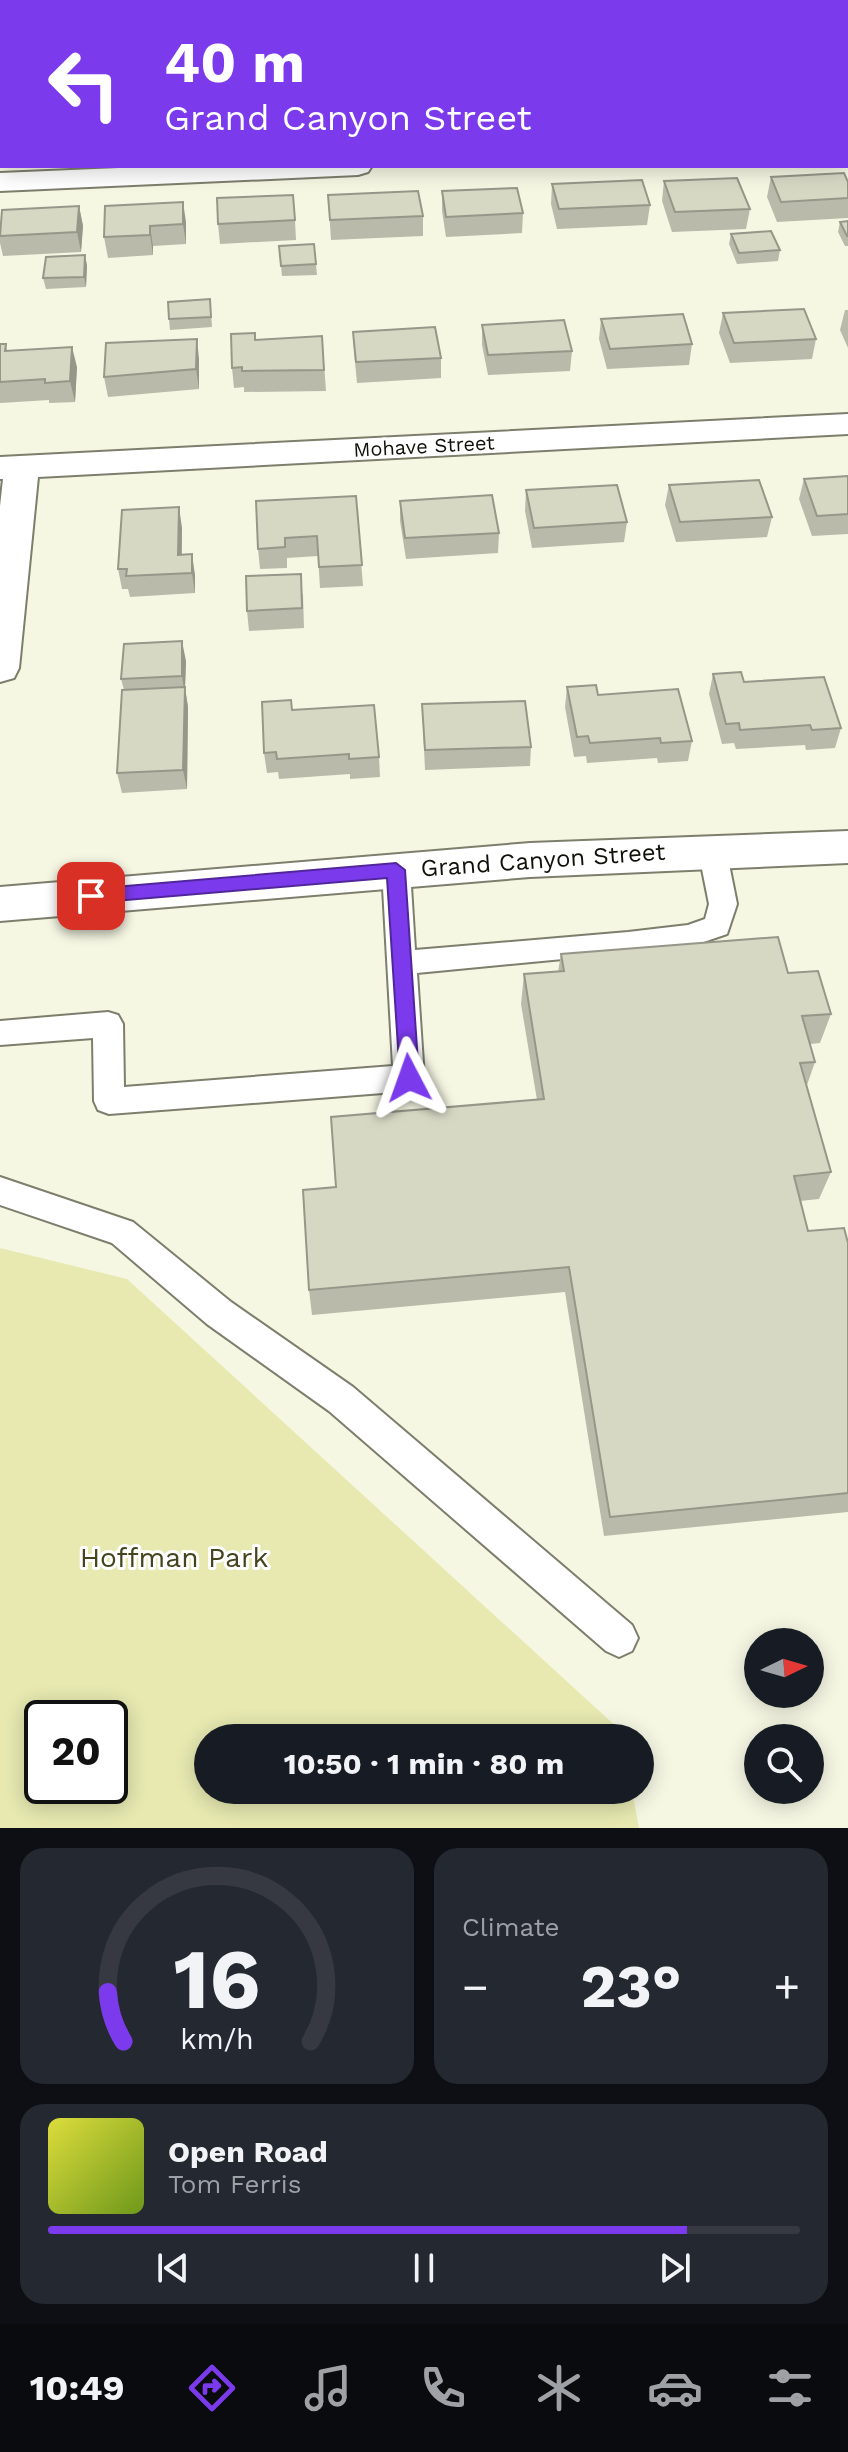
<!DOCTYPE html>
<html lang="en">
<head>
<meta charset="utf-8">
<style>
	body { margin:0; font-family:"Work Sans",sans-serif; background:#242831; color:#f1f3f6; height:100vh; display:flex; flex-direction:column; font-size:30px; white-space:nowrap }
	* { box-sizing:border-box; margin:0 }
	p { font-size:26px; color:#9ea1a6 }
	.icon { flex:none; width:44px; height:44px; fill:none; stroke:currentColor; stroke-width:2; stroke-linecap:round; stroke-linejoin:round }
	.map { position:relative; height:1828px; overflow:hidden }
	.sheet { display:flex; flex-direction:column; gap:20px; padding:20px; background:#0d0f14; flex:1 }
	.sheet>* { flex:none }
	.top-card { position:absolute; left:0px; top:0px; width:848px; height:168px; box-shadow:0 4px 20px #0003; background:#7c3aed; color:#fff; overflow:hidden }
	.needle { width:52px; rotate:85deg }
	.tools { position:absolute; left:744px; top:1628px; display:grid; gap:16px }
	.tools a { display:grid; place-items:center; width:80px; height:80px; border-radius:50%; background:#171b24; box-shadow:0 4px 20px #0003; font-size:40px }
	.speed { position:absolute; left:24px; top:1700px; display:flex; gap:16px; font-size:40px; font-weight:700; text-align:center }
	.speed>* { display:grid; place-content:center; width:104px; height:104px; border-radius:50%; background:#171b24; box-shadow:0 4px 20px #0003; line-height:1 }
	.speed .limit { border:4px solid #111; border-radius:12px; background:#fff; color:#111 }
	.pin { position:absolute; display:grid; place-items:center; width:68px; height:68px; color:#fff; margin:-34px; border-radius:16px; box-shadow:0 4px 12px #0006 }
	.me { position:absolute; width:88px; margin:-44px; rotate:356deg; stroke-linejoin:round; filter:drop-shadow(0 0 6px #0008) }
	.turn { display:flex; align-items:center; gap:28px; height:168px; padding:0 32px; font-size:36px }
	.turn .icon { width:104px; height:104px; stroke-width:2.5 }
	.turn b { display:block; font-size:56px; line-height:68px }
	.big { font-size:60px; font-weight:700; line-height:1.1 }
	.sheet .widget { flex:1; display:flex; flex-direction:column; justify-content:center; gap:12px; min-width:0; padding:0 28px; border-radius:24px; background:#242831 }
	.sheet .dial { align-items:center; gap:0 }
	.dial svg { height:208px; overflow:visible; fill:none; stroke:#363941; stroke-width:7; stroke-linecap:round; text-anchor:middle }
	.dial text { fill:#f1f3f6; stroke:none }
	.song { display:flex; align-items:center; gap:24px }
	.cover { width:96px; height:96px; border-radius:12px; background:linear-gradient(135deg,hsl(60 70% 55%),hsl(80 70% 35%)) }
	.played { height:8px; border-radius:4px; background:linear-gradient(90deg,#7c3aed 85%,#363941 85%) }
	.keys { display:flex; justify-content:space-around; direction:ltr }
	.heat { display:flex; justify-content:space-between; align-items:center; font-size:44px; direction:ltr }
	.sheet .tiles { flex:1; display:grid; gap:20px; grid-template-columns:1fr 1fr }
	.widget:last-child { grid-column:span 2 }
	.trip { position:absolute; left:194px; top:1724px; width:460px; height:80px; border-radius:40px; background:#171b24; box-shadow:0 4px 20px #0003; font-weight:700; line-height:80px; text-align:center }
	.tabs { display:flex; height:128px; justify-content:space-around; align-items:center; background:#090b0e; color:#9ea1a6 }
	.tabs .icon { width:56px; height:56px }
	.tabs .selected { color:#7c3aed }
	.tabs b { font-size:36px; color:#f1f3f6 }
	.map>svg:first-child { display:block }
	.green { fill:#e7e9b1; fill-rule:evenodd }
	.lines { fill:none; stroke-linecap:round; stroke-linejoin:round }
	.lane-casing { stroke:#7d7e6c; stroke-width:4 }
	.street-casing { stroke:#7d7e6c; stroke-width:4 }
	.lane { fill:#fff; fill-rule:evenodd }
	.street { fill:#fff; fill-rule:evenodd }
	.wall { fill:#b9baa9 }
	.shaded-wall { fill:#969789 }
	.building { fill:#d7d8c4; stroke:#969789; stroke-width:2 }
	.route { fill:#7c3aed; stroke:#51269a; stroke-width:2 }
	.labels { text-anchor:middle; dominant-baseline:central; stroke-width:6; stroke-linejoin:round; paint-order:stroke }
	.far-street-label { font-size:20px; fill:#11110a; stroke:#fff }
	.street-label { font-size:24px; fill:#11110a; stroke:#fff }
	.near-park-label { font-size:28px; fill:#44441e; stroke:#fff }
</style>
</head>
<body>
<div class="map">
<svg width="848" height="1828" viewBox="0 0 848 1828">
	<rect width="100%" height="100%" fill="#f6f7e3"/>
	<path class="green" d="M 0,1248 L 127,1279 L 621,1731 L 622,1738 L 208,1738 L 208,1790 L 632,1790 L 639,1828 L 0,1828 ZM 42,1718 L 110,1718 L 110,1786 L 42,1786 Z"/>
	<g class="lines">
		<defs>
			<path id="lane" d="M 712,838 L 722,842 L 726,849 L 737,904 L 727,934 L 689,947 L 417,973 L 424,1078 L 420,1087 L 409,1091 L 109,1114 L 98,1110 L 94,1101 L 93,1038 L 0,1045 L 0,1021 L 108,1012 L 118,1015 L 123,1024 L 124,1087 L 393,1066 L 382,870 L 386,862 L 396,859 L 406,862 L 410,870 L 415,950 L 628,932 L 688,925 L 705,919 L 709,904 L 698,849 L 702,842 Z
				M 0,1177 L 133,1222 L 231,1302 L 353,1387 L 632,1625 L 638,1638 L 632,1651 L 619,1657 L 606,1651 L 329,1411 L 207,1324 L 112,1243 L 0,1205 Z"/>
			<path id="street" d="M 91,0 L 117,0 L 117,2 L 91,2 Z
				M 846,137 L 848,137 L 848,153 L 846,153 Z
				M 166,166 L 372,166 L 368,172 L 358,175 L 0,191 L 0,173 Z
				M 848,414 L 848,434 L 38,477 L 19,668 L 14,678 L 0,682 L 0,506 L 3,479 L 0,479 L 0,457 Z
				M 848,831 L 848,863 L 530,877 L 0,921 L 0,887 L 530,843 Z"/>
		</defs>
		<use href="#lane" class="lane-casing"/>
		<use href="#street" class="street-casing"/>
		<use href="#lane" class="lane"/>
		<use href="#street" class="street"/>
	</g>
	<path class="wall" d="M 0,0 L 23,0 L 23,2 L 2,2 L 2,80 L 0,81 Z
		M 187,0 L 253,0 L 253,2 L 187,2 Z
		M 294,0 L 359,0 L 359,2 L 294,2 Z
		M 385,0 L 451,0 L 451,2 L 385,2 Z
		M 475,0 L 540,0 L 540,2 L 476,2 Z
		M 565,0 L 629,0 L 591,2 L 566,2 Z
		M 846,60 L 848,60 L 848,100 L 846,100 Z
		M 0,83 L 2,83 L 2,137 L 0,137 Z
		M 771,177 L 848,182 L 848,218 L 777,222 L 767,197 Z
		M 664,181 L 750,209 L 746,229 L 672,232 L 662,201 Z
		M 552,184 L 650,205 L 647,225 L 557,229 L 551,204 Z
		M 442,191 L 523,213 L 522,233 L 446,237 L 442,211 Z
		M 328,195 L 423,216 L 423,236 L 331,240 Z
		M 79,206 L 83,226 L 81,252 L 3,256 L 0,243 L 0,223 Z
		M 105,206 L 186,222 L 186,244 L 153,246 L 153,255 L 108,258 L 104,237 Z
		M 295,220 L 296,240 L 220,244 L 218,224 Z
		M 848,221 L 848,246 L 845,246 L 838,232 L 840,222 Z
		M 731,234 L 780,250 L 778,261 L 737,264 L 729,244 Z
		M 314,244 L 317,275 L 282,276 L 279,246 Z
		M 85,255 L 87,266 L 86,287 L 46,289 L 43,278 Z
		M 210,299 L 212,327 L 170,330 L 169,319 Z
		M 845,310 L 848,310 L 848,348 L 840,330 Z
		M 723,313 L 816,339 L 812,359 L 730,363 L 719,333 Z
		M 601,319 L 692,344 L 689,365 L 607,369 L 599,339 Z
		M 482,325 L 572,351 L 570,371 L 488,375 L 482,345 Z
		M 353,332 L 441,358 L 441,378 L 357,383 L 354,352 Z
		M 322,336 L 326,391 L 244,392 L 244,387 L 234,388 L 232,368 L 255,340 Z
		M 0,344 L 6,344 L 7,350 L 77,367 L 75,402 L 49,403 L 49,400 L 0,403 Z
		M 199,359 L 199,389 L 108,397 L 104,377 Z
		M 848,476 L 848,534 L 812,536 L 799,499 L 804,479 Z
		M 669,485 L 772,517 L 767,537 L 676,542 L 665,505 Z
		M 526,490 L 627,522 L 624,542 L 532,548 L 525,511 Z
		M 356,496 L 363,586 L 320,588 L 318,556 L 287,558 L 287,568 L 260,569 L 258,549 Z
		M 400,501 L 499,533 L 498,553 L 406,559 L 400,521 Z
		M 182,528 L 182,555 L 195,575 L 195,593 L 130,597 L 128,589 L 122,589 L 118,569 Z
		M 303,594 L 304,628 L 249,631 L 247,611 Z
		M 186,661 L 185,688 L 188,707 L 187,789 L 122,793 L 117,773 L 124,690 L 121,679 Z
		M 713,674 L 744,682 L 841,728 L 835,748 L 806,750 L 805,745 L 736,749 L 734,743 L 722,744 L 709,694 Z
		M 567,687 L 598,695 L 692,741 L 688,761 L 658,763 L 657,758 L 587,763 L 586,756 L 574,757 L 565,707 Z
		M 422,704 L 531,747 L 530,766 L 425,770 Z
		M 292,710 L 379,757 L 380,777 L 350,779 L 350,774 L 279,779 L 278,772 L 267,773 L 264,753 Z
		M 561,954 L 788,973 L 831,1014 L 820,1043 L 810,1044 L 815,1062 L 807,1085 L 831,1172 L 819,1199 L 800,1201 L 808,1231 L 848,1243 L 848,1512 L 604,1536 L 565,1292 L 312,1315 L 309,1290 L 336,1187 L 537,1100 L 521,1004 L 524,974 L 558,972 Z"/>
	<path class="shaded-wall" d="M 183,202 L 186,222 L 186,244 L 183,224 Z
		M 79,206 L 83,226 L 81,252 L 77,232 Z
		M 150,226 L 153,246 L 153,255 L 150,235 Z
		M 85,255 L 87,266 L 86,287 L 84,277 Z
		M 197,339 L 199,359 L 199,389 L 196,369 Z
		M 72,347 L 77,367 L 75,402 L 70,381 Z
		M 179,507 L 182,528 L 181,575 L 178,555 Z
		M 192,554 L 195,575 L 195,593 L 192,573 Z
		M 182,641 L 186,661 L 185,688 L 188,707 L 187,789 L 183,770 L 185,696 L 182,676 Z"/>
	<path class="building" d="M 0,0 L 19,0 L 18,2 L 2,2 L 2,19 L 0,19 Z
		M 0,29 L 2,29 L 2,61 L 0,61 Z
		M 846,60 L 848,60 L 848,81 L 846,81 Z
		M 0,83 L 2,83 L 2,117 L 0,117 Z
		M 844,173 L 848,182 L 848,198 L 781,202 L 771,177 Z
		M 737,178 L 750,209 L 675,212 L 664,181 Z
		M 642,180 L 650,205 L 559,209 L 552,184 Z
		M 517,188 L 523,213 L 446,217 L 442,191 Z
		M 418,191 L 423,216 L 330,220 L 328,195 Z
		M 293,195 L 295,220 L 218,224 L 217,198 Z
		M 183,202 L 183,224 L 150,226 L 150,235 L 104,237 L 105,206 Z
		M 79,206 L 77,232 L 0,236 L 2,210 Z
		M 848,221 L 848,236 L 847,236 L 840,222 Z
		M 771,231 L 780,250 L 739,253 L 731,234 Z
		M 314,244 L 316,264 L 281,266 L 279,246 Z
		M 85,255 L 84,277 L 43,278 L 46,257 Z
		M 210,299 L 211,317 L 169,319 L 168,302 Z
		M 804,309 L 816,339 L 734,343 L 723,313 Z
		M 683,314 L 692,344 L 610,349 L 601,319 Z
		M 564,320 L 572,351 L 488,355 L 482,325 Z
		M 435,327 L 441,358 L 356,362 L 353,332 Z
		M 255,333 L 255,340 L 322,336 L 324,370 L 242,371 L 242,367 L 232,368 L 231,334 Z
		M 197,339 L 196,369 L 104,377 L 106,343 Z
		M 0,344 L 6,344 L 5,351 L 72,347 L 70,381 L 45,383 L 45,379 L 0,382 Z
		M 848,476 L 848,514 L 817,516 L 804,479 Z
		M 759,480 L 772,517 L 680,522 L 669,485 Z
		M 617,485 L 627,522 L 534,528 L 526,490 Z
		M 492,495 L 499,533 L 405,538 L 400,501 Z
		M 356,496 L 362,565 L 319,567 L 317,536 L 285,538 L 285,547 L 258,549 L 256,501 Z
		M 179,507 L 178,555 L 192,554 L 192,573 L 126,576 L 127,569 L 118,569 L 122,510 Z
		M 301,574 L 302,608 L 247,611 L 246,576 Z
		M 182,641 L 182,676 L 121,679 L 124,644 Z
		M 741,672 L 744,682 L 824,677 L 841,728 L 812,730 L 810,725 L 740,730 L 739,723 L 726,724 L 713,674 Z
		M 596,685 L 598,695 L 678,689 L 692,741 L 661,743 L 660,738 L 590,743 L 588,736 L 577,737 L 567,687 Z
		M 185,687 L 183,770 L 117,773 L 122,690 Z
		M 291,700 L 292,710 L 374,705 L 379,757 L 349,759 L 349,754 L 277,759 L 276,752 L 264,753 L 262,702 Z
		M 525,701 L 531,747 L 425,750 L 422,704 Z
		M 778,937 L 788,973 L 818,971 L 831,1014 L 802,1016 L 815,1062 L 800,1063 L 831,1172 L 794,1176 L 808,1231 L 844,1228 L 848,1243 L 848,1493 L 610,1517 L 569,1267 L 309,1290 L 303,1190 L 336,1187 L 331,1117 L 544,1099 L 524,974 L 564,971 L 561,954 Z"/>
	<path class="route" d="M 396,863 L 405,870 L 419,1078 L 416,1084 L 409,1087 L 402,1084 L 400,1078 L 387,878 L 91,903 L 82,896 L 91,889 Z"/>
	<g class="labels">
		<g class="far-street-label">
			<text transform="translate(424 446) rotate(-3)">Mohave Street</text>
		</g>
		<g class="street-label">
			<text transform="translate(543 860) rotate(-4)">Grand Canyon Street</text>
		</g>
		<g class="near-park-label">
			<text x="174" y="1557">Hoffman Park</text>
		</g>
	</g>
</svg>
<div class="tools">
<a><svg class="needle" viewBox="-14 -14 28 28"><path d="M0-13l5 13h-10z" fill="#e53935"/><path d="M0 13l5-13h-10z" fill="#9ea1a6"/></svg></a>
<a><svg class="icon" aria-label="search" viewBox="0 0 24 24"><circle cx="10" cy="10" r="6"/><path d="M15 15l6 6"/></svg></a>
</div>
<div class="speed"><div class="limit">20</div></div>
<div class="pin" style="left:91px;top:896px;background:#d93025"><svg class="icon" aria-label="arrive" viewBox="0 0 24 24"><path d="M6 21V4h12l-3 4 3 4H6"/></svg></div>
<svg class="me" style="left:409px;top:1078px" viewBox="-20 -20 40 40"><path d="M0-17L14 15 0 8-14 15z" fill="#7c3aed" stroke="#fff" stroke-width="4"/></svg>
<div class="trip">10:50 · 1 min · 80 m</div>
<div class="top-card">
<div class="turn"><svg class="icon" aria-label="left" viewBox="0 0 24 24"><path d="M17 20v-9H6M10 6l-5 5 5 5"/></svg><div><b>40 m</b>Grand Canyon Street</div></div>
</div>
</div>
<section class="sheet">
<div class="tiles">
<div class="widget dial"><svg viewBox="0 0 100 80">
<path d="M14 69A42 42 0 1 1 86 69"/>
<path d="M14 69A42 42 0 0 1 8 50" stroke="#7c3aed"/>
<text x="50" y="56" font-size="32" font-weight="700">16</text>
<text x="50" y="72" font-size="11">km/h</text>
</svg></div>
<div class="widget"><p>Climate</p>
<div class="heat"><a>−</a><b class="big">23°</b><a>+</a></div>
</div>
<div class="widget">
<div class="song"><i class="cover"></i><div><b>Open Road</b><p>Tom Ferris</p></div></div>
<div class="played"></div>
<div class="keys"><svg class="icon" aria-label="previous" viewBox="0 0 24 24"><path d="M18 5L8 12l10 7zM5 5v14"/></svg><svg class="icon" aria-label="pause" viewBox="0 0 24 24"><path d="M8 5v14M16 5v14"/></svg><svg class="icon" aria-label="next" viewBox="0 0 24 24"><path d="M6 5l10 7-10 7zM19 5v14"/></svg></div>
</div>
</div>
</section>
<nav class="tabs">
<b>10:49</b>
<svg class="icon selected" aria-label="directions" viewBox="0 0 24 24"><path d="M12 3l9 9-9 9-9-9zM9 14v-3h6M13 9l2 2-2 2"/></svg>
<svg class="icon" aria-label="music" viewBox="0 0 24 24"><path d="M9 18V5l10-2v13"/><circle cx="6" cy="18" r="3"/><circle cx="16" cy="16" r="3"/></svg>
<svg class="icon" aria-label="phone" viewBox="0 0 24 24"><path d="M5 4h4l2 5-3 2q2 4 5 5l2-3 5 2v4C11 20 4 13 5 4z"/></svg>
<svg class="icon" aria-label="climate" viewBox="0 0 24 24"><path d="M12 3v18M4 7l16 10M4 17L20 7"/></svg>
<svg class="icon" aria-label="car" viewBox="0 0 24 24"><path d="M5 17H2v-5l4-1 3-4h7l3 4 3 1v5h-3M9 17h6M6 11h13"/><circle cx="7" cy="17" r="2"/><circle cx="17" cy="17" r="2"/></svg>
<svg class="icon" aria-label="filters" viewBox="0 0 24 24"><path d="M4 7h16M4 17h16"/><circle cx="9" cy="7" r="2"/><circle cx="15" cy="17" r="2"/></svg>
</nav>
</body>
</html>
